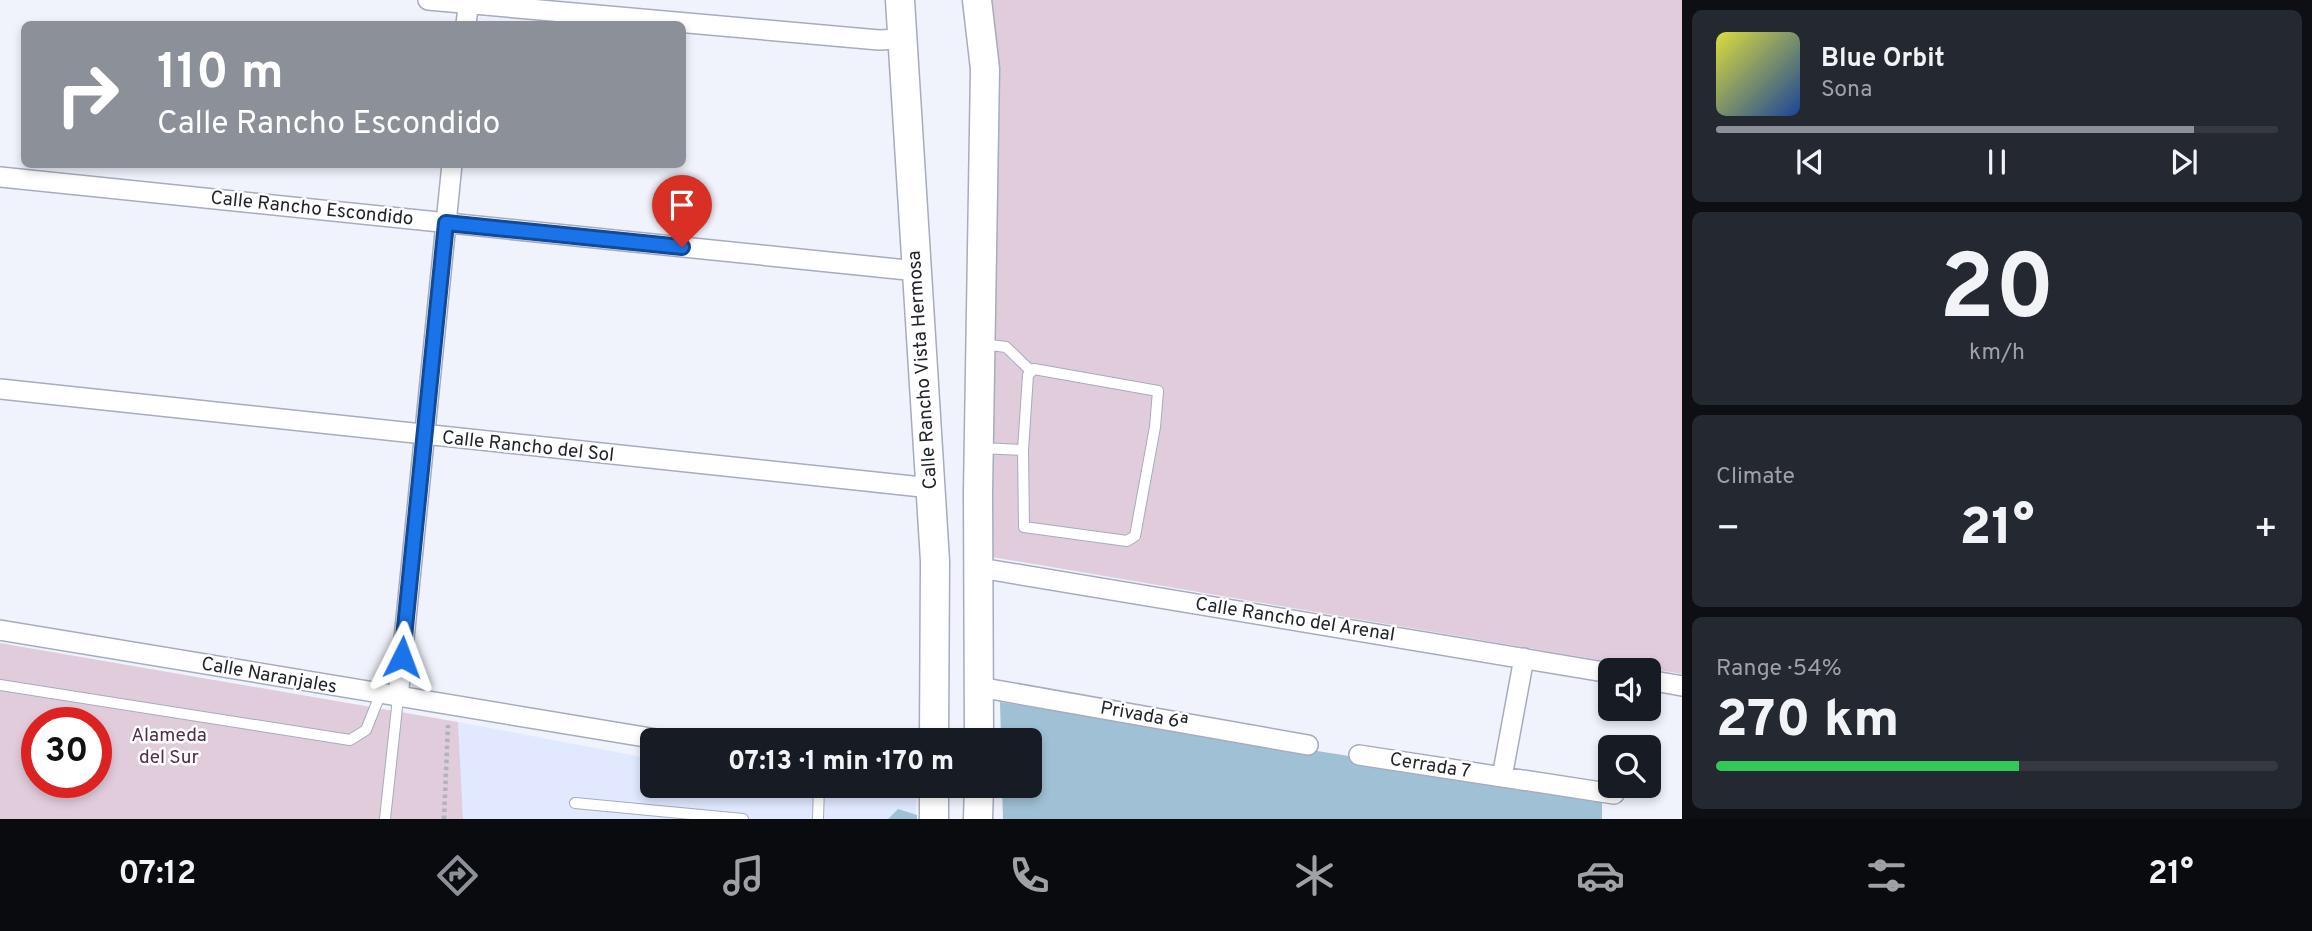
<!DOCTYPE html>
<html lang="en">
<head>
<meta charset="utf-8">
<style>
	body { margin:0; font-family:Overpass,sans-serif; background:#242831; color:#f1f3f6; height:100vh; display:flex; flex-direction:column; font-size:26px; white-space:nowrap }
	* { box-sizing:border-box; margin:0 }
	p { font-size:23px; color:#9ea1a6 }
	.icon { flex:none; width:38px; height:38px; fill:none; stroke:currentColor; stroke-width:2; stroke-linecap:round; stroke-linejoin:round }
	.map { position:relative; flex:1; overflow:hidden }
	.side { display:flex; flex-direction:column; gap:10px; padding:10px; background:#0d0f14; width:630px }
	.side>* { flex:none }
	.top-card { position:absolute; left:21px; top:21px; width:665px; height:147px; border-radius:10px; box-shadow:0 4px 10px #0003; background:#8c9099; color:#fff; overflow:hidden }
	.tools { position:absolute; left:1598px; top:658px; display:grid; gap:14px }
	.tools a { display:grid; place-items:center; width:63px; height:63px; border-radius:10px; background:#171b24; box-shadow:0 4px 10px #0003; font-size:35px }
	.speed { position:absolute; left:21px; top:707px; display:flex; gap:14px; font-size:35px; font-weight:700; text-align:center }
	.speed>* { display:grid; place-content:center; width:91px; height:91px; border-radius:50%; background:#171b24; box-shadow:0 4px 10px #0003; line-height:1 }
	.speed .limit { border:10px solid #d22; background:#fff; color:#111 }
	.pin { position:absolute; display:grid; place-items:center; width:60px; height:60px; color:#fff; margin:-72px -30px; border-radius:50% 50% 50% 0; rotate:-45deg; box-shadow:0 0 7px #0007 }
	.pin .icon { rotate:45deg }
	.me { position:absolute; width:77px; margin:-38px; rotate:3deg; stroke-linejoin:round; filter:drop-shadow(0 0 5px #0008) }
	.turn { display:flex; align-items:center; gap:24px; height:147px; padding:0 21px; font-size:32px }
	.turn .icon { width:91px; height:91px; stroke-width:2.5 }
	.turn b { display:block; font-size:49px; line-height:60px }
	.big { font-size:52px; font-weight:800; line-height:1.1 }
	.side .widget { flex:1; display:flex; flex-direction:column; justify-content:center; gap:10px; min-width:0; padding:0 24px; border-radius:10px; background:#242831 }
	.side .dial { align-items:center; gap:0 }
	.dial b { font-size:91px; line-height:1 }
	.song { display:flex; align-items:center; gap:21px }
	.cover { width:84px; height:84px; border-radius:10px; background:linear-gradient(135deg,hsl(60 70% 55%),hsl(220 70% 35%)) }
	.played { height:7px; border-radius:4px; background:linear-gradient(90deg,#8c9099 85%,#363941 85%) }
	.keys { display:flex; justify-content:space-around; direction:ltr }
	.heat { display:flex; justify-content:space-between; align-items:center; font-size:38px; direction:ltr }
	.charge { height:10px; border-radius:5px; background:linear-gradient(90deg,#34c759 54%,#363941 0) }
	.trip { position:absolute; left:640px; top:728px; width:402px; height:70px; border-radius:10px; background:#171b24; box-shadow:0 4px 10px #0003; font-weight:800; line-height:70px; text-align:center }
	.menu { display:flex; height:112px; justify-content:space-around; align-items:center; background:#090b0e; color:#9ea1a6 }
	.menu .icon { width:49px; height:49px }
	.menu .active { color:#8c9099 }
	.menu b { font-size:32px; color:#f1f3f6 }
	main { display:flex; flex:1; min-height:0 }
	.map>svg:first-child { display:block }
	.built { fill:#e0e9ff }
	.green { fill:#e1ccdb; fill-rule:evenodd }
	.building { fill:#a0c0d5 }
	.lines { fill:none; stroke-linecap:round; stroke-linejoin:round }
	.lane-casing { stroke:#a5acbf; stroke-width:12 }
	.street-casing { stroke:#a5acbf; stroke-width:22 }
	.secondary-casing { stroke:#a5acbf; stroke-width:31 }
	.path { stroke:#b0b3bb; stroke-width:4.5; stroke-dasharray:3.5 3.5; stroke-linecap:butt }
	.lane { stroke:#fff; stroke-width:10 }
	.street { stroke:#fff; stroke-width:19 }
	.secondary { stroke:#fff; stroke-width:28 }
	.route-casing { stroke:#114b97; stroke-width:18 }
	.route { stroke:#1a73e8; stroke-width:12 }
	.labels { text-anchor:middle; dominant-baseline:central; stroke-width:5; stroke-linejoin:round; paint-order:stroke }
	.street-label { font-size:19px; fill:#21242b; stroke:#fff }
	.park-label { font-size:19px; fill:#532b4b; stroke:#fff }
</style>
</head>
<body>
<main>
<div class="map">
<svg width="1682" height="819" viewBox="0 0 1682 819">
	<rect width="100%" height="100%" fill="#f0f3fb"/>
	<path class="built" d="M 458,722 L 653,759 L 653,786 L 846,786 L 916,796 L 916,819 L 463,819 Z"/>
	<path class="green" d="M 983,0 L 1682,0 L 1682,674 L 986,556 Z
		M 0,643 L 458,722 L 463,819 L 0,819 ZM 37,723 L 96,723 L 96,782 L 37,782 Z"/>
	<path class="building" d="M 1000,702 L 1602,795 L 1602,819 L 1003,819 L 1002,786 L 1031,786 L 1031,740 L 1001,740 Z
		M 898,809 L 917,815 L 917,819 L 888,819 Z"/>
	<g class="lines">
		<defs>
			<path id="lane" d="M 982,344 L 1006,347 L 1031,371
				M 981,448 L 1023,450 L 1024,527 L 1127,541 L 1135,536 L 1155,427 L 1158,391 L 1034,369 L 1028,375 L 1023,450
				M 0,685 L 350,740 L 366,730 L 380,695
				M 575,803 L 743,819
				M 385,819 L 398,698
				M 818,819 L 819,786"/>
			<path id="street" d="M 428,0 L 879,40 L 902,39
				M 466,24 L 469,0
				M 0,177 L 917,271
				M 0,389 L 931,488
				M 980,568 L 1610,673
				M 0,630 L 663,740
				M 1648,680 L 1682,686
				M 979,687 L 1308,745
				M 398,698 L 452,164
				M 1359,755 L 1614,794
				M 1502,777 L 1524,658"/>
			<path id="secondary" d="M 900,0 L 935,561 L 934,740
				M 977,0 L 985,69 L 978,492 L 979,740
				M 934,819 L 934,786
				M 978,819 L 979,786"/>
		</defs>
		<use href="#lane" class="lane-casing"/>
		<use href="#street" class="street-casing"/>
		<use href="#secondary" class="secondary-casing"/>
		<path class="path" d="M 444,819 L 448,725"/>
		<use href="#lane" class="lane"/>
		<use href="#street" class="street"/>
		<use href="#secondary" class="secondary"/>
	</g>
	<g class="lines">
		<defs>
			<path id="route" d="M 402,657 L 446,223 L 682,247"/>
		</defs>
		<use href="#route" class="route-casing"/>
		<use href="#route" class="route"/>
	</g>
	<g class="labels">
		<g class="street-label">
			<text transform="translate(312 209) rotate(6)">Calle Rancho Escondido</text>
			<text transform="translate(923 370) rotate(-94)">Calle Rancho Vista Hermosa</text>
			<text transform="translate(528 447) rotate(6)">Calle Rancho del Sol</text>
			<text transform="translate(1295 620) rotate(9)">Calle Rancho del Arenal</text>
			<text transform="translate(269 676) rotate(10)">Calle Naranjales</text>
			<text transform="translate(1144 716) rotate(10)">Privada 6ª</text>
			<text transform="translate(1430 766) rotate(9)">Cerrada 7</text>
		</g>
		<g class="park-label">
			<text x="169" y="736">Alameda<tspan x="169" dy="22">del Sur</tspan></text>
		</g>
	</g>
</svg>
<div class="tools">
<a><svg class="icon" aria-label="sound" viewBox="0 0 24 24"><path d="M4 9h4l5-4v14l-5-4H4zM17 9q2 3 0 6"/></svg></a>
<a><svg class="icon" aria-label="search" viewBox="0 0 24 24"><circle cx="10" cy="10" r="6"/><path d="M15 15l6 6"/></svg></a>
</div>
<div class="speed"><div class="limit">30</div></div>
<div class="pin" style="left:682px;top:247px;background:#d93025"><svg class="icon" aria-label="arrive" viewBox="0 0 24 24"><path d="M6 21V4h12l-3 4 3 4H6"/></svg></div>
<svg class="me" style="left:402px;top:657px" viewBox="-20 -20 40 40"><path d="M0-17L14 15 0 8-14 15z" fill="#1a73e8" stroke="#fff" stroke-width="4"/></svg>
<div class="trip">07:13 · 1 min · 170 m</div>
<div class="top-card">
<div class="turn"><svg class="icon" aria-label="right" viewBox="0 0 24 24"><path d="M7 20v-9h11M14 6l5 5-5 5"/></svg><div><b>110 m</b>Calle Rancho Escondido</div></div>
</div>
</div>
<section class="side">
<div class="widget">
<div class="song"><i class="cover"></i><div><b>Blue Orbit</b><p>Sona</p></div></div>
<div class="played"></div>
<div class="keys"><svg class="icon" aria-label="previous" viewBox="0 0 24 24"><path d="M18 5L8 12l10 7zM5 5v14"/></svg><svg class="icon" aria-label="pause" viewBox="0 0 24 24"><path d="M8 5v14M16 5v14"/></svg><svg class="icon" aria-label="next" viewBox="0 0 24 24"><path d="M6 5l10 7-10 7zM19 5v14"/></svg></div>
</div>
<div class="widget dial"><b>20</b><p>km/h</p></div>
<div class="widget"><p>Climate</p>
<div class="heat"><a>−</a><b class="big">21°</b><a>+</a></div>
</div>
<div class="widget"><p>Range · 54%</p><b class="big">270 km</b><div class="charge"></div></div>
</section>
</main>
<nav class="menu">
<b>07:12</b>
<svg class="icon active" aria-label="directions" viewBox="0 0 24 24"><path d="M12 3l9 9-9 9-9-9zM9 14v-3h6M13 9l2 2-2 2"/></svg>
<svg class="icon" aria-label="music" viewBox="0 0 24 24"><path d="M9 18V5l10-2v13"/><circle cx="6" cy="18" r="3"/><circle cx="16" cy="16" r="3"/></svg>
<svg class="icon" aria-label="phone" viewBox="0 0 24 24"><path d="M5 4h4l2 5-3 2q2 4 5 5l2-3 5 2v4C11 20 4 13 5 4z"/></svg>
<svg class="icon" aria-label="climate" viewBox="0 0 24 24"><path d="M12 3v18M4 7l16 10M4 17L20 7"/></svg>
<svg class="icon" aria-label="car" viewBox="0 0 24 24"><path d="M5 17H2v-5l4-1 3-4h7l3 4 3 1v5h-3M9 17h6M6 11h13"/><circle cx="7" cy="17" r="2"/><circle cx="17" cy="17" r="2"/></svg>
<svg class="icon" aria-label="filters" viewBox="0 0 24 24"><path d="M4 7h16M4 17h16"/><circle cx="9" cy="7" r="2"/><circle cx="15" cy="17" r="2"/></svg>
<b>21°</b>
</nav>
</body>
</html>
